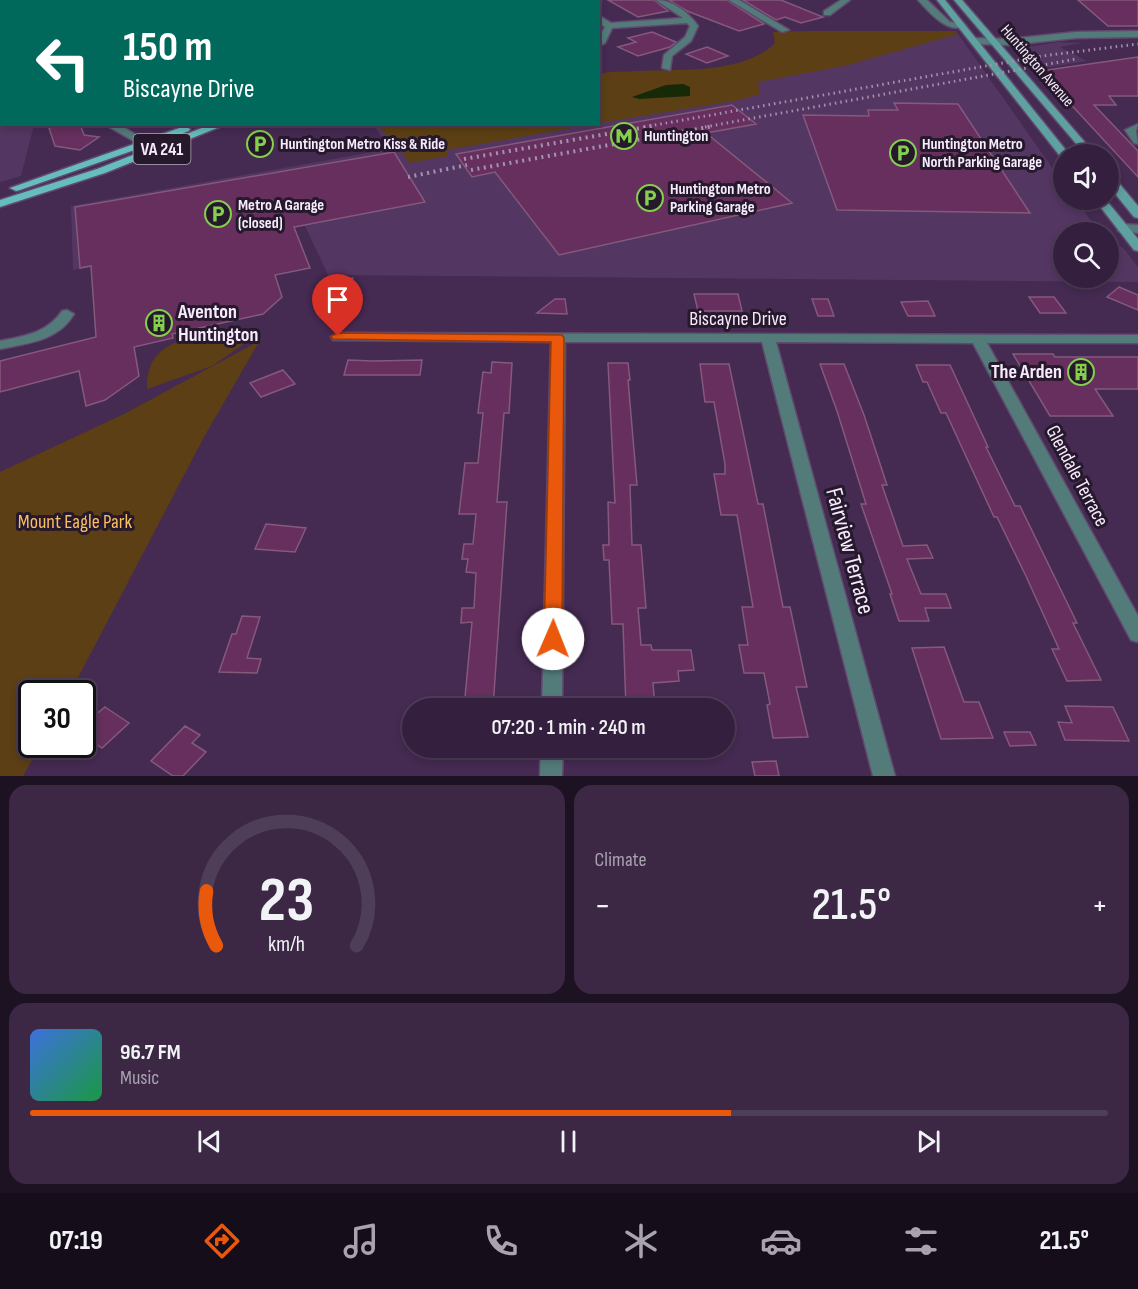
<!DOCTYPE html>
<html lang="en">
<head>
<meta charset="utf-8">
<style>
	body { margin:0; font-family:"Sofia Sans Condensed",sans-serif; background:#3c2845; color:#f1f3f6; height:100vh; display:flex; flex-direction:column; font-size:22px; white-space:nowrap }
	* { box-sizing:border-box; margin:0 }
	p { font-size:20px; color:#a9a3b0 }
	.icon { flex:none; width:33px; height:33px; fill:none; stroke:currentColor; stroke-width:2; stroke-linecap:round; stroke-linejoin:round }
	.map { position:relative; height:776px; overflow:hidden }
	.panel { display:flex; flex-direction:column; gap:9px; padding:9px; background:#1d1222; flex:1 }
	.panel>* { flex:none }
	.banner { position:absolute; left:0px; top:0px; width:600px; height:126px; box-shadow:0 3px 9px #0003,0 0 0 2px #4e3e58; background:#00695c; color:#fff; overflow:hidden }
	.tools { position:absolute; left:1053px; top:144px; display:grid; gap:12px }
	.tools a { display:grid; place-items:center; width:66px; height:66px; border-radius:50%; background:#34203e; box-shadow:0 3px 9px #0003,0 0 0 2px #4e3e58; font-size:30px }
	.speed { position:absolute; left:18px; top:680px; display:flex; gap:12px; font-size:30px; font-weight:700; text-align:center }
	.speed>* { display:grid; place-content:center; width:78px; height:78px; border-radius:50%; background:#34203e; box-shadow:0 3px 9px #0003,0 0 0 2px #4e3e58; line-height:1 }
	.speed .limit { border:3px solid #111; border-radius:9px; background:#fff; color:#111 }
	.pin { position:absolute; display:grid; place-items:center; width:51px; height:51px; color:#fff; margin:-62px -26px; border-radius:50% 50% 50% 0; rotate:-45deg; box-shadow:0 0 6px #0007 }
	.pin .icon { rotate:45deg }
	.me { position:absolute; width:66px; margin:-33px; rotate:1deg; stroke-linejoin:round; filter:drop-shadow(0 0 4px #0008) }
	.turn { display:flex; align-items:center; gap:21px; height:126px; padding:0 24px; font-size:27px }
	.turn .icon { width:78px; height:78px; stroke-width:2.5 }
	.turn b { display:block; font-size:42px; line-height:51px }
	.big { font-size:45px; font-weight:600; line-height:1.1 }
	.panel .widget { flex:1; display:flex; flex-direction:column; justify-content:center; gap:9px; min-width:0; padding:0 21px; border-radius:18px; background:#3c2845 }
	.panel .dial { align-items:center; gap:0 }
	.dial svg { height:156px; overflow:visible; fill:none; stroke:#4e3e58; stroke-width:7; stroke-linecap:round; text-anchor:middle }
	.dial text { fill:#f1f3f6; stroke:none }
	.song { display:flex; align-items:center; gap:18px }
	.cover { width:72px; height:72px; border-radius:9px; background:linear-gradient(135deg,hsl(220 70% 55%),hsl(140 70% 35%)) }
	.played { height:6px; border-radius:3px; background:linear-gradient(90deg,#ea580c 65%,#4e3e58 65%) }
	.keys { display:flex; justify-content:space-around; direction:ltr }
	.heat { display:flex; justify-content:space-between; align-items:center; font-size:33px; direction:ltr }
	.panel .tiles { flex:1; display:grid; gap:9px; grid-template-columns:1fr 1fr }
	.widget:last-child { grid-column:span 2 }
	.trip { position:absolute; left:402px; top:698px; width:333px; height:60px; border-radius:30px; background:#34203e; box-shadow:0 3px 9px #0003,0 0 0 2px #4e3e58; font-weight:600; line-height:60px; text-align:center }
	.menu { display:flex; height:96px; justify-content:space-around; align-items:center; background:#150d19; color:#a9a3b0 }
	.menu .icon { width:42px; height:42px }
	.menu .active { color:#ea580c }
	.menu b { font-size:27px; color:#f1f3f6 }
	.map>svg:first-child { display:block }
	.built { fill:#543662 }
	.green { fill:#5c3f14 }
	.water { fill:#162a08 }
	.building { fill:#662f5d; stroke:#85597c; stroke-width:1.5 }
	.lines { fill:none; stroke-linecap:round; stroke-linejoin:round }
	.street-casing { stroke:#61496e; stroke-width:3 }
	.secondary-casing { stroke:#61496e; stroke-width:3 }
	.primary-casing { stroke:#61496e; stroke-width:3 }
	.street { fill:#527b7a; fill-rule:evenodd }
	.secondary { fill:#5ea1a0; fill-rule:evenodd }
	.primary { fill:#65bebd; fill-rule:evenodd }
	.rail-far1 { stroke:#a592af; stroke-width:3; stroke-dasharray:1.5 4; stroke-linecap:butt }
	.rail { stroke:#a592af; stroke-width:4; stroke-dasharray:2 4.5; stroke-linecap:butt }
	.route { fill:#ea580c; stroke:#983908; stroke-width:1.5 }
	.labels { text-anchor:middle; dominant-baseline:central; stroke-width:6; stroke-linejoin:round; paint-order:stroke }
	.far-street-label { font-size:16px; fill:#f7eafe; stroke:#25192b }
	.far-poi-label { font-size:16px; font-weight:bold; fill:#f7eafe; stroke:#25192b; text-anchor:start }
	.shield { fill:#25192b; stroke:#b8abbf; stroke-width:1.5 }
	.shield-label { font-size:18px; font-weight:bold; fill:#f7eafe }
	.poi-label { font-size:20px; font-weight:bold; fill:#f7eafe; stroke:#25192b; text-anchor:start }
	.street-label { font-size:20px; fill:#f7eafe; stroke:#25192b }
	.park-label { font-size:20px; fill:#fdbe62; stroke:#25192b }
	.near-street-label { font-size:24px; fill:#f7eafe; stroke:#25192b }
</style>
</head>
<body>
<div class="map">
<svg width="1138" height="776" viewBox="0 0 1138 776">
	<rect width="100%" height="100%" fill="#452a52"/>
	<path class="built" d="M 860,31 L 956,31 L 1063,183 L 1064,200 L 1076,200 L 1099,232 L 1064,232 L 1064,278 L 1108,278 L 1109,237 L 1125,250 L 1138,267 L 1138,282 L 328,275 L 305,226 L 73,270 L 71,206 L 389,149 L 374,125 L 598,124 L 599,74 L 791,73 L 870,47 Z
		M 1059,42 L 1082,43 L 1060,47 L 1087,61 L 1033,70 L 1014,49 Z
		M 0,92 L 2,124 L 34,125 L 21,176 L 0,182 Z"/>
	<path class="green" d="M 806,31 L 955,31 L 958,34 L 844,66 L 758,82 L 760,94 L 740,100 L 599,123 L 599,74 C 610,71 624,72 636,71 C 679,69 743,75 775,43 L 773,32 Z
		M 377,125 L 589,125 L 447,150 L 448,156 L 409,163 L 400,148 Z
		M 251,334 L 248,341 L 212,366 L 147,389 C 145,330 212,335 251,334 Z
		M 263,339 L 256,347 L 204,437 L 70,693 L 32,693 L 32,744 L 41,744 L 23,776 L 0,776 L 0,472 L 124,414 Z"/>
	<path class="water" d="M 683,84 L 690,87 L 690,96 L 639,99 L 632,97 L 666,85 Z"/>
	<path class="building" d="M 608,0 L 654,0 L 668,11 L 638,17 Z
		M 669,0 L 727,0 L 764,24 L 739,31 L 687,11 Z
		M 743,0 L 781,0 L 823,17 L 801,23 L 785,17 L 776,20 Z
		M 1078,0 L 1138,0 L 1138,26 L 1108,26 Z
		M 652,32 L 676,42 L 670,47 L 638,56 L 618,47 L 636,42 L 628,38 Z
		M 707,47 L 728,56 L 707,63 L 686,54 Z
		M 1138,57 L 1138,96 L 1109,96 L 1116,105 L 1094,105 L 1138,151 L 1138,177 L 1040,71 Z
		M 894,103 L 958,104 L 1030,213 L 837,210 L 803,115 L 869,116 L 868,110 L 898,110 Z
		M 732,105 L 756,124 L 706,133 L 792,203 L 559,255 L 495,172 L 472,177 L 456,154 Z
		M 69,124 L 80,124 L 84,135 L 99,137 L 80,150 L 55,146 L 49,128 Z
		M 394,152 L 425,202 L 294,227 L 310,268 L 275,275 L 282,297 L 263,314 L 172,334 L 173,338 L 134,347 L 139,376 L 105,400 L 86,406 L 79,371 L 0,392 L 0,361 L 96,337 L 91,266 L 80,268 L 75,207 Z
		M 353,278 L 348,299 L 318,299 L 324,279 Z
		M 1119,287 L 1138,295 L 1138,310 L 1107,297 Z
		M 694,294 L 738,294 L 742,311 L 698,311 Z
		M 1029,297 L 1054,297 L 1066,313 L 1040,313 Z
		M 555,299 L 565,299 L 567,314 L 537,313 Z
		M 812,299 L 828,299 L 834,316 L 818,316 Z
		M 928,301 L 935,316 L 908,316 L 901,302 Z
		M 1013,354 L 1053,354 L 1055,357 L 1138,357 L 1138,389 L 1095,389 L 1113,416 L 1050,416 Z
		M 348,360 L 373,361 L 422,360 L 420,375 L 344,375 Z
		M 492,362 L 512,363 L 509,413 L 504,413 L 497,502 L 507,502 L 493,708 L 464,708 L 472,622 L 461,623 L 462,608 L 474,608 L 476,573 L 466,572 L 468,559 L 462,559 L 464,544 L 473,544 L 476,514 L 459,514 L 465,463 L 478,463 L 483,413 L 478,413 L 483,372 L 491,373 Z
		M 608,363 L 628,363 L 630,380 L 628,380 L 637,485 L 630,485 L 632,545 L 641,545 L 646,608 L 638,608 L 641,645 L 651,645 L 652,650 L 691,650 L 694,670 L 678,671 L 679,681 L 653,683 L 655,708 L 626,708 L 623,624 L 612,624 L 609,560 L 604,560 L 603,545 L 609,545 L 608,502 L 615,503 Z
		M 700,364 L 729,364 L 758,504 L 763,504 L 783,607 L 790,607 L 807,687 L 796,687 L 808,737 L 773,738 L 767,705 L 770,704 L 764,673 L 744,673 L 739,645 L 748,645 L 742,607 L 753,607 L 737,515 L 721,515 L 714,474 L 725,474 L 725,464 L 714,402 L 705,402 Z
		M 820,364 L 844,364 L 864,415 L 887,485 L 882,485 L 903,546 L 927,545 L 933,558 L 907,559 L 921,594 L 946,594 L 951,608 L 925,608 L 929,621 L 899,621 L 890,594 L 892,594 L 861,504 L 866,504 L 837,411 Z
		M 916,365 L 950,365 L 988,447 L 986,447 L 1015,506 L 1020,506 L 1077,623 L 1073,623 L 1101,680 L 1067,681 L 1052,649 L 1059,649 L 1025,574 L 997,517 L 994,517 L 946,413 L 941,413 L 927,382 L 923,382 Z
		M 283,370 L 295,384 L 261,397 L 250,383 Z
		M 266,524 L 306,528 L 295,552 L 255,549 Z
		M 242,616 L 260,617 L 247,658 L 261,659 L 257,673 L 219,672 L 232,634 L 236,634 Z
		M 944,647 L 964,702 L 979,702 L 993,738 L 941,739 L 912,648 Z
		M 1065,706 L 1113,707 L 1129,741 L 1065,740 L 1058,722 L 1072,723 Z
		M 105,707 L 129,723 L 102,748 L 82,734 L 82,726 Z
		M 185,726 L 200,735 L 192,743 L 206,752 L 183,776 L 173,776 L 151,761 Z
		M 1004,732 L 1030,732 L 1036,745 L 1010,746 Z
		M 776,761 L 779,776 L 755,776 L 752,762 Z"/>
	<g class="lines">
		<defs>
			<path id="street" d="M 77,0 L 86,0 L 75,2 Z
				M 165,0 L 173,0 L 164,2 Z
				M 277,0 L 285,0 L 285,2 L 277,2 Z
				M 352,0 L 360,0 L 350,2 Z
				M 576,0 L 584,0 L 586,2 L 577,2 Z
				M 656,0 C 673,0 689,13 698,26 L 691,41 L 672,56 L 670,70 L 662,68 L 664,55 L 685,37 L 690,26 L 687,23 L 612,28 L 605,43 L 598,46 L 598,39 L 605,27 L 598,22 L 598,15 L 611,23 L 683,18 Z
				M 729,0 L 739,0 L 789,30 L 782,32 Z
				M 841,0 L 850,0 L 830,15 L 824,15 L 824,11 Z
				M 918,0 L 927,0 L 950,22 L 966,25 C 949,36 929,12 918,0 Z
				M 1138,31 L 1138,37 L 1076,38 L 1009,45 L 976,44 L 972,41 L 976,38 L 1009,39 L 1076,32 Z
				M 0,34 L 2,34 L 0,40 Z
				M 2,62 L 2,68 L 0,69 L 0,63 Z
				M 104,124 L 118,124 L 162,150 L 161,152 L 153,152 Z
				M 1138,124 L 1136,131 L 1138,144 L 1134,143 L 1125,130 Z
				M 1122,224 L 1138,225 L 1138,233 L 1118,231 L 1118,225 Z
				M 67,310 L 74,314 C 58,341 29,343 0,349 L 0,341 C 25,336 47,333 62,311 Z
				M 338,333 L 1138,335 L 1138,343 L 987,343 L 1138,616 L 1138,642 L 1131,640 L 973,343 L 776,342 L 895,776 L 873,776 L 762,342 L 565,342 L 562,708 L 542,708 L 551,342 L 333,340 L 331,337 Z
				M 541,747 L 563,747 L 562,776 L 540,776 Z"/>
			<path id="secondary" d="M 937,0 L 945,0 L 1069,154 L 1060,156 Z
				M 954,0 L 962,0 L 1095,154 L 1085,154 Z
				M 1108,174 L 1112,175 L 1138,206 L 1138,218 L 1134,217 L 1108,185 Z
				M 1095,200 L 1106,200 L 1138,239 L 1138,251 L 1134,250 Z"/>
			<path id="primary" d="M 508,0 L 518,0 L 517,2 Z
				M 212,124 L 227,124 L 105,173 L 0,207 L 0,200 L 97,169 Z
				M 185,126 L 190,129 L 189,131 L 20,190 L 16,191 L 10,188 Z"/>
		</defs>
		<use href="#street" class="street-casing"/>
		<use href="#secondary" class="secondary-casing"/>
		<use href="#primary" class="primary-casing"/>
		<use href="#street" class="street"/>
		<use href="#secondary" class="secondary"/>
		<use href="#primary" class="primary"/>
		<path class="rail-far1" d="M 644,127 L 1042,56 L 1138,44
			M 705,127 L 1076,59"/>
		<path class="rail" d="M 464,159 L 652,126
			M 471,170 L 714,126
			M 408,177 L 467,165"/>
	</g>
	<path class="route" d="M 338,333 L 562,335 L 564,338 L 562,639 L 560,644 L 553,646 L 547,644 L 544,639 L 551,342 L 333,339 L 331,336 Z"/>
	<defs>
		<symbol id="metro-ring" viewBox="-11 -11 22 22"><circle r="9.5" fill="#25192b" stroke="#84cf4d" stroke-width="1.5"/><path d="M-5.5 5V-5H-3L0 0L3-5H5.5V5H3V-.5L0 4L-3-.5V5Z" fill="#84cf4d"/></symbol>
		<symbol id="parking-ring" viewBox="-11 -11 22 22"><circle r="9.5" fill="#25192b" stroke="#84cf4d" stroke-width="1.5"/><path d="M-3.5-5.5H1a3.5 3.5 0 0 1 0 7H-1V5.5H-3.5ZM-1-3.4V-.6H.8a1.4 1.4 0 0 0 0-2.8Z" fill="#84cf4d"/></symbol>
		<symbol id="building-ring" viewBox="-11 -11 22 22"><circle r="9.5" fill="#25192b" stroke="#84cf4d" stroke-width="1.5"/><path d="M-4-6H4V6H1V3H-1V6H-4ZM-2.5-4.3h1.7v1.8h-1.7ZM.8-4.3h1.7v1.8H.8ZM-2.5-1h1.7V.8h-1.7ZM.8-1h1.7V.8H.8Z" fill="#84cf4d"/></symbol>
	</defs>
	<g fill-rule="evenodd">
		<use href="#metro-ring" x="609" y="121" width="30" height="30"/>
		<use href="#parking-ring" x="245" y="129" width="30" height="30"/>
		<use href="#parking-ring" x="888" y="138" width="30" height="30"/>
		<use href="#parking-ring" x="635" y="183" width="30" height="30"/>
		<use href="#parking-ring" x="203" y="199" width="30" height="30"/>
		<use href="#building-ring" x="144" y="308" width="30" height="30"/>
		<use href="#building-ring" x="1066" y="357" width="30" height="30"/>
	</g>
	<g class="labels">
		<g class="far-street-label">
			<text transform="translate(1037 66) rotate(49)">Huntington Avenue</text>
		</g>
		<g class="far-poi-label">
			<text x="644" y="136">Huntington</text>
			<text x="280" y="144">Huntington Metro Kiss &amp; Ride</text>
			<text x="922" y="144">Huntington Metro<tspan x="922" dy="18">North Parking Garage</tspan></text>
			<text x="670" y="189">Huntington Metro<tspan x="670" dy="18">Parking Garage</tspan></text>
			<text x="238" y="205">Metro A Garage<tspan x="238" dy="18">(closed)</tspan></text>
		</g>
		<rect class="shield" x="133.5" y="134" width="57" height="30" rx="4.5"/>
		<g class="shield-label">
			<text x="162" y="149">VA 241</text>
		</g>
		<g class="poi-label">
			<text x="178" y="312">Aventon<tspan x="178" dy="23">Huntington</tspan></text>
			<text x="1062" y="372" text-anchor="end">The Arden</text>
		</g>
		<g class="street-label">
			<text x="738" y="319">Biscayne Drive</text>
			<text transform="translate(1077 476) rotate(62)">Glendale Terrace</text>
		</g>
		<g class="park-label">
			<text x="75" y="522">Mount Eagle Park</text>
		</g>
		<g class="near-street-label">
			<text transform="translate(850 551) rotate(75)">Fairview Terrace</text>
		</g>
	</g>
</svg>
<div class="tools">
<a><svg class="icon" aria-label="sound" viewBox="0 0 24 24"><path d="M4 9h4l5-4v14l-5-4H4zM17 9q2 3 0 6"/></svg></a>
<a><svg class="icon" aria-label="search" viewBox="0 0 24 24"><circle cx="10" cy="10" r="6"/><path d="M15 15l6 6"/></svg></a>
</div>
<div class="speed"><div class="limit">30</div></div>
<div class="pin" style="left:338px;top:336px;background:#d93025"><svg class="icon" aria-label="arrive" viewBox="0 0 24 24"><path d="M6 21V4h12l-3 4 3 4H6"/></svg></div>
<svg class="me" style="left:553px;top:639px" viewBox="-20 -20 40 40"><circle r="19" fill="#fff"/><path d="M0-13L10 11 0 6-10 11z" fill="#ea580c"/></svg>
<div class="trip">07:20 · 1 min · 240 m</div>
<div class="banner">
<div class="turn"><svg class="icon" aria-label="left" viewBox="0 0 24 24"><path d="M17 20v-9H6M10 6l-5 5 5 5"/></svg><div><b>150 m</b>Biscayne Drive</div></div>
</div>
</div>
<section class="panel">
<div class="tiles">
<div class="widget dial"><svg viewBox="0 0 100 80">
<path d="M14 69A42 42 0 1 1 86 69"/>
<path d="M14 69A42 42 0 0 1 9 41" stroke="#ea580c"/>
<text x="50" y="56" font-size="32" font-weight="700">23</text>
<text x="50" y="72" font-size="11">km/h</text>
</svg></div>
<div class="widget"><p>Climate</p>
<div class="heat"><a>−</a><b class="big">21.5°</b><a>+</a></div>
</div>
<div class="widget">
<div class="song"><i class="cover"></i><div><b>96.7 FM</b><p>Music</p></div></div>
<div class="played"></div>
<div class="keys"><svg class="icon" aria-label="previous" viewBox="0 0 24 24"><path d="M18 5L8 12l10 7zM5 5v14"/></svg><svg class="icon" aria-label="pause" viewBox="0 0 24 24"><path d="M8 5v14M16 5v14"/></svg><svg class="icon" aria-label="next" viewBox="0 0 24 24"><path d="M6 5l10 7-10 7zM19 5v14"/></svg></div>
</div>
</div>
</section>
<nav class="menu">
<b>07:19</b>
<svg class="icon active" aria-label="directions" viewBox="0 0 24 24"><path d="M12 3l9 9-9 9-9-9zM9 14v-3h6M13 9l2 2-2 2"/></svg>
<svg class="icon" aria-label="music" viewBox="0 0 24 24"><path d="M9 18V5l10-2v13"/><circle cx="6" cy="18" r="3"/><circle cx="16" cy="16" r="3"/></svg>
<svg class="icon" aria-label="phone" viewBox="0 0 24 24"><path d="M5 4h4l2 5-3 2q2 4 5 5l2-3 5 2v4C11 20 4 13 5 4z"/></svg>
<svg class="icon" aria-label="climate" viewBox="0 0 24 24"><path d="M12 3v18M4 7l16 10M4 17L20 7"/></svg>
<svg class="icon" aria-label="car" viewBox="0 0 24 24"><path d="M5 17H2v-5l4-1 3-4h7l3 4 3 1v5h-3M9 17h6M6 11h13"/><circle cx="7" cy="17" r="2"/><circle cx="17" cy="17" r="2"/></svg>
<svg class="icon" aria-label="filters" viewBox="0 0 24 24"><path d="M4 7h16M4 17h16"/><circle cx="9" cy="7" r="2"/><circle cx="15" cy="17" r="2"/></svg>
<b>21.5°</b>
</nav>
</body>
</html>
